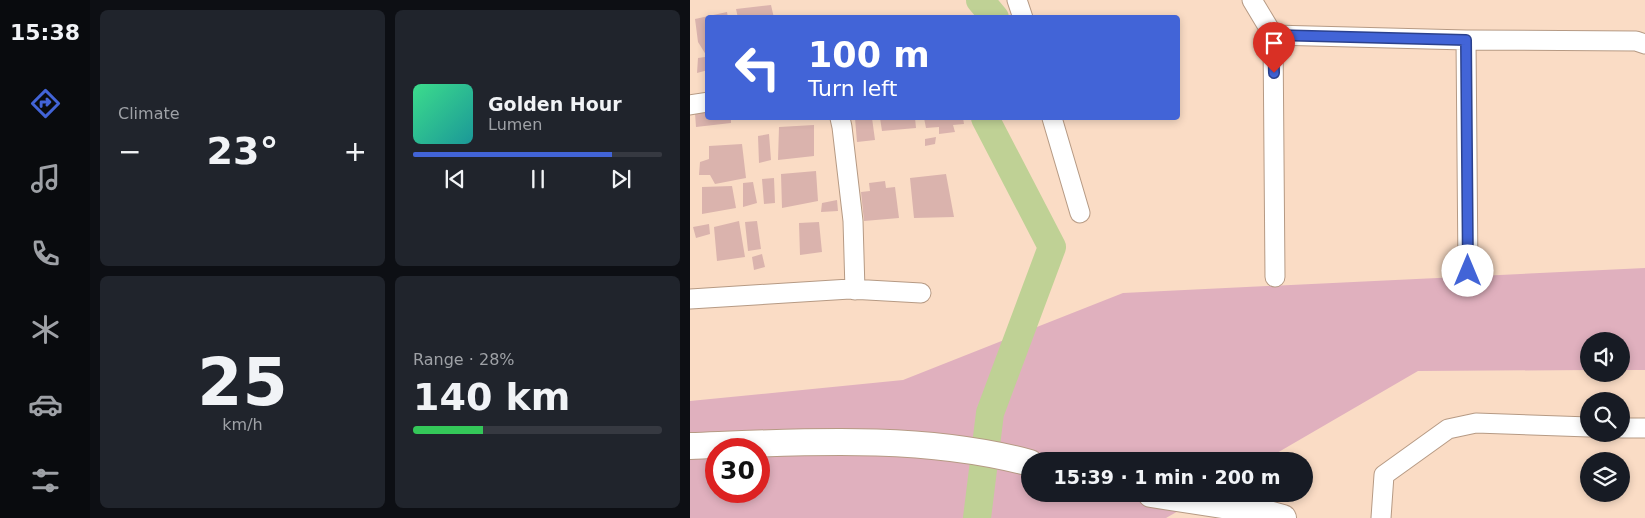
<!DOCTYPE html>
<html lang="en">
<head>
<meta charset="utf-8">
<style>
	body { margin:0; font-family:"DejaVu Sans",sans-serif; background:#20242c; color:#f1f3f6; height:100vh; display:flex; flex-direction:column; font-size:19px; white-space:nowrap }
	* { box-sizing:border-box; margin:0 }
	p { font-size:16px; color:#9ea1a6 }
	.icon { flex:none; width:28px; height:28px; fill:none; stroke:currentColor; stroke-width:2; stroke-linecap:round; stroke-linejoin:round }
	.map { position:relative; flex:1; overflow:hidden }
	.side { display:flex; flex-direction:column; gap:10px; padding:10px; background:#0d0f14; width:600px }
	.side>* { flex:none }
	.guide { position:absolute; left:15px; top:15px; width:475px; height:105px; border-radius:5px; box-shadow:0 2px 8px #0003; background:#4264d7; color:#fff; overflow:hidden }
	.tools { position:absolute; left:890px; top:332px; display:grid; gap:10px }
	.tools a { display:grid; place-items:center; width:50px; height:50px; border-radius:50%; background:#171b24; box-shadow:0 2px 8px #0003; font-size:25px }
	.speed { position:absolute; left:15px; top:438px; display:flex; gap:10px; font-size:25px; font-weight:700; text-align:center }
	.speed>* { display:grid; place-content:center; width:65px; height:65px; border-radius:50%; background:#171b24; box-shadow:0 2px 8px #0003; line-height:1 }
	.speed .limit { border:8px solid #d22; background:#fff; color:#111 }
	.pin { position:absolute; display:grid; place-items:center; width:42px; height:42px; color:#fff; margin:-51px -21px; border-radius:50% 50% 50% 0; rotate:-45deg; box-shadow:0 0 5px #0007 }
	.pin .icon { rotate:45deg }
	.me { position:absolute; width:55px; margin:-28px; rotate:0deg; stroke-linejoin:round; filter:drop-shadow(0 0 4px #0008) }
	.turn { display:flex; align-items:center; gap:18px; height:105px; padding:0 20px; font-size:22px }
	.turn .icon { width:65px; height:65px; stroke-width:2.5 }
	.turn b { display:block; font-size:35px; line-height:42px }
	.big { font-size:38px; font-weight:800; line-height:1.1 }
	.side .widget { flex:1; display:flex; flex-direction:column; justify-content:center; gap:8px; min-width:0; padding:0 18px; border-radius:8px; background:#20242c }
	.side .dial { align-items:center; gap:0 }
	.dial b { font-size:65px; line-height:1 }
	.song { display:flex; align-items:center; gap:15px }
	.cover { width:60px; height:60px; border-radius:8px; background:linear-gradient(135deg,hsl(150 70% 55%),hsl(180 70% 35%)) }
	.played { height:5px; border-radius:2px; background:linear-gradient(90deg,#4264d7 80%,#363941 80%) }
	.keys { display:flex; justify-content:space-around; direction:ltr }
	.heat { display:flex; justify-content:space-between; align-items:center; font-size:28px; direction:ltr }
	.charge { height:8px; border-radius:4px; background:linear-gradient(90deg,#34c759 28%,#363941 0) }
	.side .tiles { flex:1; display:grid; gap:10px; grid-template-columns:repeat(2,1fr) }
	.trip { position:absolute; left:331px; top:452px; width:292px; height:50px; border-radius:25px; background:#171b24; box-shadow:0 2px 8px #0003; font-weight:800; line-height:50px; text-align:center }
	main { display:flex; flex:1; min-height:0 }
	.tabs { display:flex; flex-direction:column; width:90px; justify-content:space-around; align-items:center; background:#090b0e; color:#9ea1a6 }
	.tabs .icon { width:35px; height:35px }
	.tabs .on { color:#4264d7 }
	.tabs b { font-size:22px; color:#f1f3f6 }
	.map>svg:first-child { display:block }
	.green { fill:#e0b0be; fill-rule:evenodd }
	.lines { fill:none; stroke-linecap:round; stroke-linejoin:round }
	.river { stroke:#bfd195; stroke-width:28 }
	.building { fill:#dab3ad }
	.street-casing { stroke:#b69a84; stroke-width:21 }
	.secondary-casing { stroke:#b69a84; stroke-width:28 }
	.street { stroke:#fff; stroke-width:19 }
	.secondary { stroke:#fff; stroke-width:26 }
	.route-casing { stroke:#2b418c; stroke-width:12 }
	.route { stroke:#4264d7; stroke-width:9 }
</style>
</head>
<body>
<main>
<nav class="tabs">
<b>15:38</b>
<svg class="icon on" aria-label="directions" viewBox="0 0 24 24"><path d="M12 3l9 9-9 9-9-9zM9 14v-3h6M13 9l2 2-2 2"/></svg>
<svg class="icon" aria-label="music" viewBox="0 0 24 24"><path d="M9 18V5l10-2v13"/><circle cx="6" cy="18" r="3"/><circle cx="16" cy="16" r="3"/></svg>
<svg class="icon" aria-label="phone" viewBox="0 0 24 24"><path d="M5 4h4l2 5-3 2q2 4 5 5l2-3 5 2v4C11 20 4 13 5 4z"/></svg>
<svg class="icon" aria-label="climate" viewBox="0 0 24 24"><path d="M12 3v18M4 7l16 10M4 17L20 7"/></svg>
<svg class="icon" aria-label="car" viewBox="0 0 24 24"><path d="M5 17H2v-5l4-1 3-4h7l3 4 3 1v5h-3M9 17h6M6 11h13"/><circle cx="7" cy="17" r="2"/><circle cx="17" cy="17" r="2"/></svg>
<svg class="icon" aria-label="filters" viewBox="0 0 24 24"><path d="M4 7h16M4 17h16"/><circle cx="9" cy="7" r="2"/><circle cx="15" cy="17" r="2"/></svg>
</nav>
<section class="side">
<div class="tiles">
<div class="widget"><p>Climate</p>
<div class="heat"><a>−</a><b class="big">23°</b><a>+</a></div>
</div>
<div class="widget">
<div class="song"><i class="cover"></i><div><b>Golden Hour</b><p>Lumen</p></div></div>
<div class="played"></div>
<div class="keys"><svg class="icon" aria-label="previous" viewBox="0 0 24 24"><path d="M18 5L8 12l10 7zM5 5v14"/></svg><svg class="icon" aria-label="pause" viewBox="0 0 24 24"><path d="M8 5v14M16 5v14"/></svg><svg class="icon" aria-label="next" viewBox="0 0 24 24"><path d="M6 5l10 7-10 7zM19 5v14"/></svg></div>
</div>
<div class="widget dial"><b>25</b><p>km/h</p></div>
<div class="widget"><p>Range · 28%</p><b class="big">140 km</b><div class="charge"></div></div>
</div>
</section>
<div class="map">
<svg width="955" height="518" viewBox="0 0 955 518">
	<rect width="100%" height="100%" fill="#fadcc5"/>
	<path class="green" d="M 955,268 L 955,370 L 931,370 L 931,341 L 899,341 L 899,370 L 728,371 L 573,461 L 340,461 L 340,494 L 518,494 L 476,518 L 0,518 L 0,401 L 213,380 L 433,293 ZM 26,449 L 69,449 L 69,491 L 26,491 Z"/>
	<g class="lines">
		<path class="river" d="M 290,0 L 305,18
			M 287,518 L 300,413 L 362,247 L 295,118"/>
	</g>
	<path class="building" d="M 81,5 L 84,18 L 48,18 L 46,9 Z
		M 37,12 L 38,18 L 18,18 L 18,58 L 8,42 L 5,19 Z
		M 15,57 L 18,70 L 7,73 L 8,58 Z
		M 18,112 L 18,118 L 41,118 L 41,123 L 6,127 L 5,113 Z
		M 165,118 L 182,118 L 185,140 L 167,142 Z
		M 190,118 L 225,118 L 226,128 L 192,131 Z
		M 234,118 L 273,118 L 274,124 L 263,125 L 265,132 L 249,134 L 249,127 L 236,128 Z
		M 124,125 L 124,156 L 88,160 L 89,127 Z
		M 79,134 L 81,160 L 69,163 L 68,136 Z
		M 246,137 L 245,144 L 235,146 L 235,139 Z
		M 52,144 L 56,178 L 25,184 L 20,175 L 9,175 L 10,162 L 19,159 L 19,146 Z
		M 126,171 L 128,201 L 92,208 L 91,174 Z
		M 256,174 L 264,217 L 224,218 L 220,178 Z
		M 84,178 L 85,203 L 74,204 L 72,179 Z
		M 195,181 L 196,188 L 205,187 L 209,218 L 174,221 L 171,192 L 180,191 L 179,183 Z
		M 63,182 L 67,203 L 53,207 L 53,183 Z
		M 42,186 L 46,208 L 12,214 L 12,187 Z
		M 147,200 L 148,211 L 131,212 L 132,203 Z
		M 49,221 L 55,257 L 27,261 L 24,227 Z
		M 67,221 L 71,249 L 58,251 L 55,222 Z
		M 129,222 L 132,252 L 110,255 L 109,223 Z
		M 19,224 L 20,234 L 6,238 L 3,227 Z
		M 72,254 L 75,267 L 64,270 L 62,257 Z"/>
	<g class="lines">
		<defs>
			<path id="street" d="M 327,0 L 333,18
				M 562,0 L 583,35 L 585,277
				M 583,35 L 776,40 L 946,41 L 955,44
				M 776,40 L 778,271
				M 0,105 L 18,102
				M 150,118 L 152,127 L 163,221 L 165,290
				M 362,118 L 390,213
				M 0,299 L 160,289 L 231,293
				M 931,428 L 955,428
				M 691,518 L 694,475 L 758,429 L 786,423 L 899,427"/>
			<path id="secondary" d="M 0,446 C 110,442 233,434 340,463
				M 461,494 L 559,509 L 593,518"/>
		</defs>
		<use href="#street" class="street-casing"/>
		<use href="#secondary" class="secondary-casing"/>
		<use href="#street" class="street"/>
		<use href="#secondary" class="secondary"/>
	</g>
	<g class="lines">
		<defs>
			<path id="route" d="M 584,73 L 583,35 L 776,40 L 778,271"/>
		</defs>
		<use href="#route" class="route-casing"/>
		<use href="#route" class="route"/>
	</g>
</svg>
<div class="tools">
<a><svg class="icon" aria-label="sound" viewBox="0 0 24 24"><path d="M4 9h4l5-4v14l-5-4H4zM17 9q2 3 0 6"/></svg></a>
<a><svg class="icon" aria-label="search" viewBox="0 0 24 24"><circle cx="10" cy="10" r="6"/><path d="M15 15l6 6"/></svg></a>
<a><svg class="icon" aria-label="layers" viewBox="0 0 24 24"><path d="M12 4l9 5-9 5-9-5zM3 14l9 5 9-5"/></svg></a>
</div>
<div class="speed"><div class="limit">30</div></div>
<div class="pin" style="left:584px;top:73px;background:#d93025"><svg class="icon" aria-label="arrive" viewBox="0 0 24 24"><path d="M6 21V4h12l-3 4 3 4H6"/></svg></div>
<svg class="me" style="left:778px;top:271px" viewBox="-20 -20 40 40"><circle r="19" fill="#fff"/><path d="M0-13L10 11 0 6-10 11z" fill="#4264d7"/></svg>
<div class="trip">15:39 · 1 min · 200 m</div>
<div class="guide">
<div class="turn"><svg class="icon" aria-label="left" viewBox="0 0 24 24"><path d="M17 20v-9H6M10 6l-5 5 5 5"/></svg><div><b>100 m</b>Turn left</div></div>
</div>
</div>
</main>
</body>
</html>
